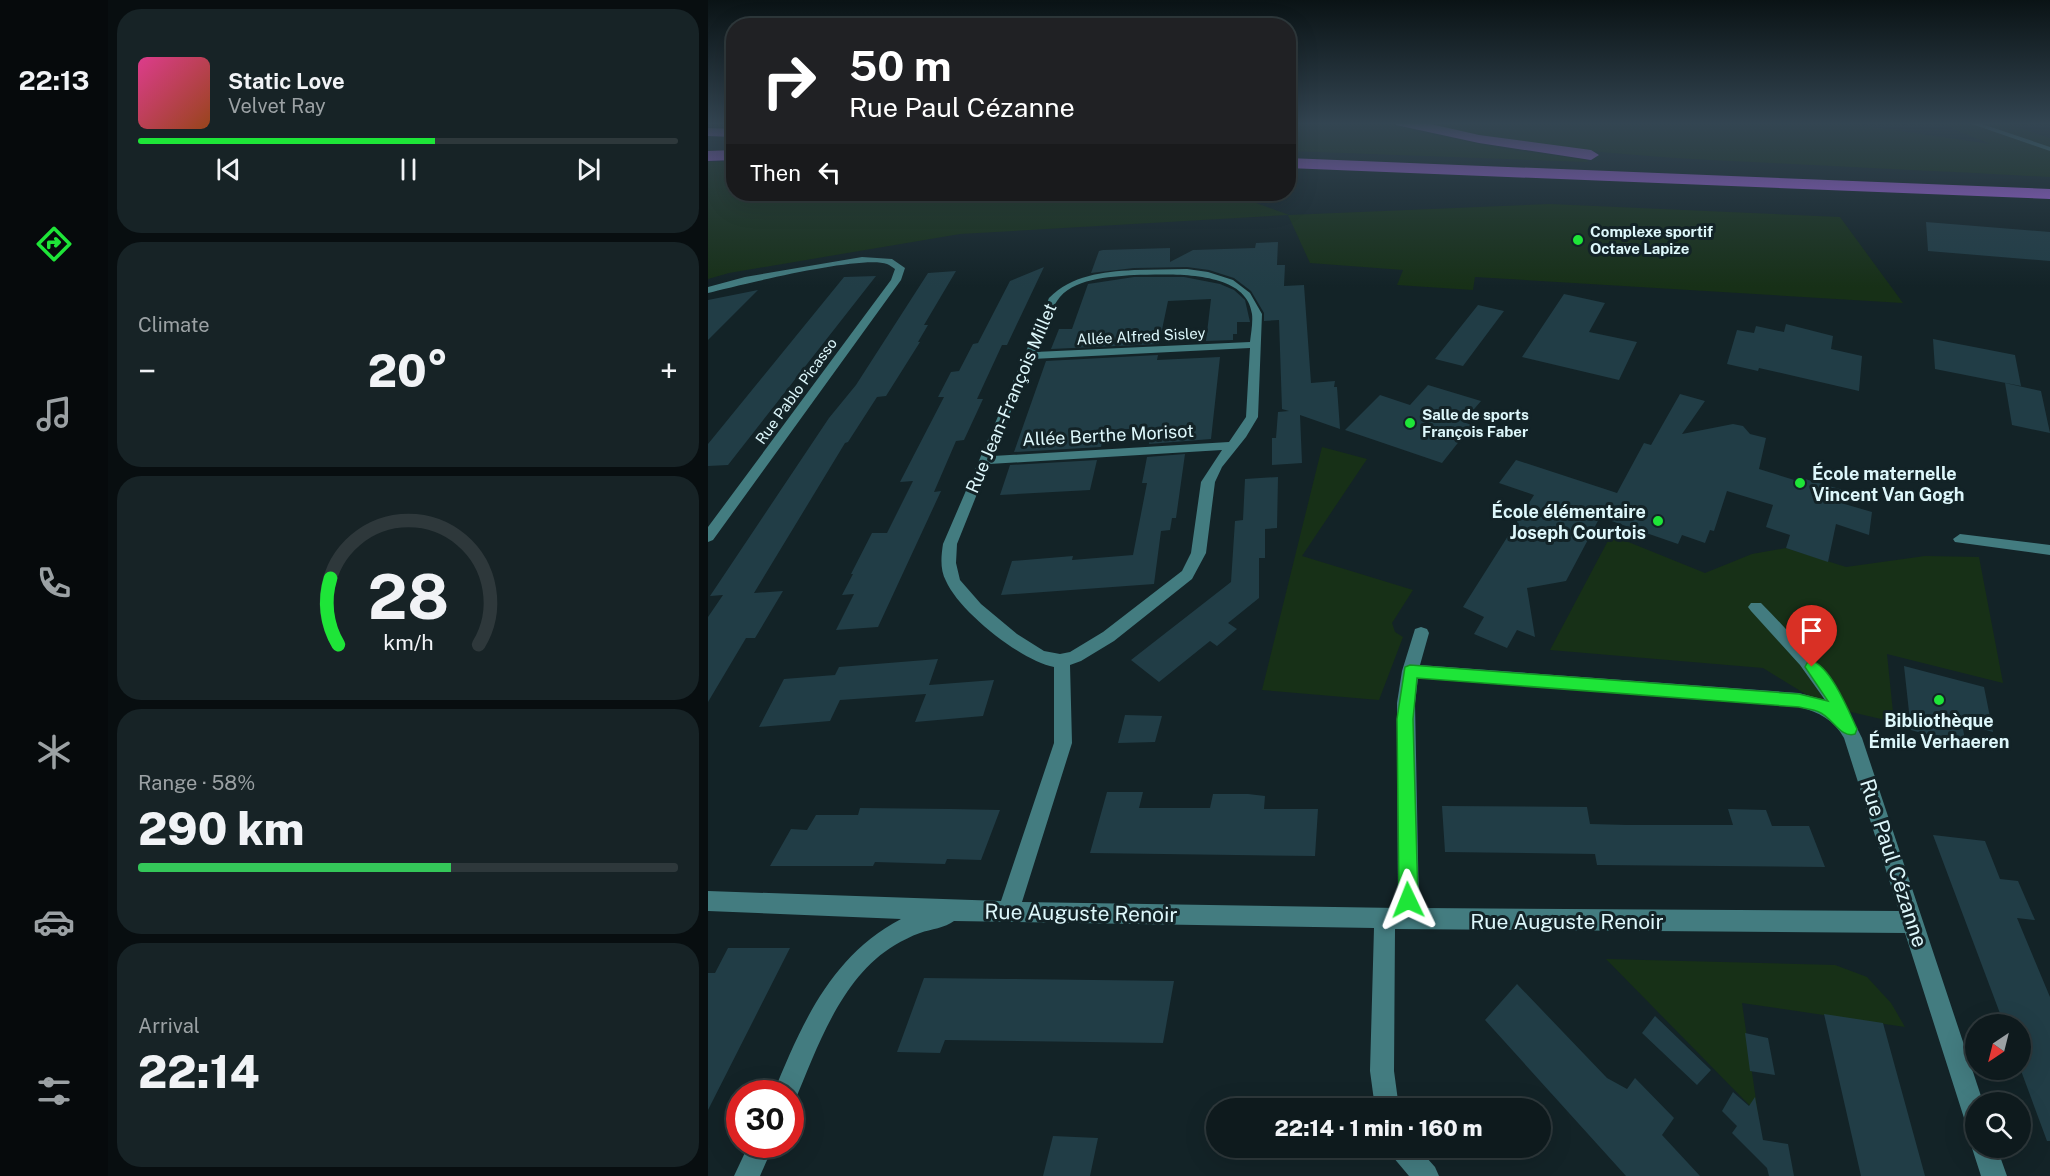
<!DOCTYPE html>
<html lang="en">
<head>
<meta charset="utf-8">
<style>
	body { margin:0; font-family:"Public Sans",sans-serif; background:#172326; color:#f1f3f6; height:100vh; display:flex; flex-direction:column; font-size:22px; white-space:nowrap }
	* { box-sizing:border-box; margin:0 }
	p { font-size:20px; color:#9ba1a4 }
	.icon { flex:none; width:33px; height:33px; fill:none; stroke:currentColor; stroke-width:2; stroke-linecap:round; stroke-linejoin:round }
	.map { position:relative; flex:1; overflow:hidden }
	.sheet { display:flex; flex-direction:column; gap:9px; padding:9px; background:#080e10; width:600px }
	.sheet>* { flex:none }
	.banner { position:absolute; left:18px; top:18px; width:570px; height:183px; border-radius:24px; box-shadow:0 6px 24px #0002,0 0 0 2px #2e383b; background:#202124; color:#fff; overflow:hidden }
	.needle { width:39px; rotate:215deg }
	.controls { position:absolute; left:1257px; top:1014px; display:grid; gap:12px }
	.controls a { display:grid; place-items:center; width:66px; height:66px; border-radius:50%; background:#0e1a1d; box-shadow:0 6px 24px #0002,0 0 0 2px #2e383b; font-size:30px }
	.speed { position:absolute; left:18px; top:1080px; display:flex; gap:12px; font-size:30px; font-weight:700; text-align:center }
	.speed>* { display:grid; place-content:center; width:78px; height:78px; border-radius:50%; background:#0e1a1d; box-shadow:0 6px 24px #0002,0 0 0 2px #2e383b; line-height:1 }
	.speed .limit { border:9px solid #d22; background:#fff; color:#111 }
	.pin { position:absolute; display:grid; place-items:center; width:51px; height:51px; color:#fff; margin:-62px -26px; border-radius:50% 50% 50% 0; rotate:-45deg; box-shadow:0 0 6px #0007 }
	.pin .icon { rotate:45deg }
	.me { position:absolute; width:66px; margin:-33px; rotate:358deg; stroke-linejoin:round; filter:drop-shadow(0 0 4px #0008) }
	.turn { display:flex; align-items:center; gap:21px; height:126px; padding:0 24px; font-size:27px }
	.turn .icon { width:78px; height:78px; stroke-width:2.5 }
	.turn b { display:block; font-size:42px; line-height:51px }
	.then { display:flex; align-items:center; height:57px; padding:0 24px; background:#0003; gap:12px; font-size:22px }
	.big { font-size:45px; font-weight:800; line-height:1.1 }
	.sheet .widget { flex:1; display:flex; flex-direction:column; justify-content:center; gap:9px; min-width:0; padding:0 21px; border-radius:24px; background:#172326 }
	.sheet .dial { align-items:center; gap:0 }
	.dial svg { height:156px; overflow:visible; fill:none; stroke:#2e383b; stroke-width:7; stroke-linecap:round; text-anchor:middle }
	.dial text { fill:#f1f3f6; stroke:none }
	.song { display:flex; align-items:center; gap:18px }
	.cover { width:72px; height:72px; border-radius:9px; background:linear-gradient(135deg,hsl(330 70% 55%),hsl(20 70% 35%)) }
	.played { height:6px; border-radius:3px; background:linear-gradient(90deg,#1ee538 55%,#2e383b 55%) }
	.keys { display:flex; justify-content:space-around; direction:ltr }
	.heat { display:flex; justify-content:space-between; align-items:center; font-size:33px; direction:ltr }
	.charge { height:9px; border-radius:4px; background:linear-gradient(90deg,#34c759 58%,#2e383b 0) }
	.trip { position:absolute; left:498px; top:1098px; width:345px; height:60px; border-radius:30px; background:#0e1a1d; box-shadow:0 6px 24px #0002,0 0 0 2px #2e383b; font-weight:800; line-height:60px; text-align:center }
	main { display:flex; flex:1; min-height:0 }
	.tab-bar { display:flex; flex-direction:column; width:108px; justify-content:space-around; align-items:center; background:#060a0c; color:#9ba1a4 }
	.tab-bar .icon { width:42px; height:42px }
	.tab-bar .current { color:#1ee538 }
	.tab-bar b { font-size:27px; color:#f1f3f6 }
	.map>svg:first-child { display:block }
	.green { fill:#173017 }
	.building { fill:#213d46 }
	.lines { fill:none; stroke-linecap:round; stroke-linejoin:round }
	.minor { fill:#437c80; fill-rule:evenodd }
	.highway { fill:#b065ed; fill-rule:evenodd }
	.route { fill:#1ee538; stroke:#149524; stroke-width:1.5 }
	.poi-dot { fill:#1ee538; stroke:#132327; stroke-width:2 }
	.labels { text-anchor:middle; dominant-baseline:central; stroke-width:6; stroke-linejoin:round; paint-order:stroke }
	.far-poi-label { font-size:15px; font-weight:bold; fill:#ddf7fb; stroke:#132327; text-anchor:start }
	.far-street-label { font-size:15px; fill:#ddf7fb; stroke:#132327 }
	.street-label { font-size:18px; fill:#ddf7fb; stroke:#132327 }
	.poi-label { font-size:18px; font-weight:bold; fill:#ddf7fb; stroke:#132327; text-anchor:start }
	.near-street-label { font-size:21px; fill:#ddf7fb; stroke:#132327 }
</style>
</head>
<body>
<main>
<nav class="tab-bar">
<b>22:13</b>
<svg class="icon current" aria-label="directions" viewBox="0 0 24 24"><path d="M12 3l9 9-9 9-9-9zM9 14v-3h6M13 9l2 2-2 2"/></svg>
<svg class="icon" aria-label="music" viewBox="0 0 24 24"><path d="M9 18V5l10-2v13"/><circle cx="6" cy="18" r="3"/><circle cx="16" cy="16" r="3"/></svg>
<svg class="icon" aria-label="phone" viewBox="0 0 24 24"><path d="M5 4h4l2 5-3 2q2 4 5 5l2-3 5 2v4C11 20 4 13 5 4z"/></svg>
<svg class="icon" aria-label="climate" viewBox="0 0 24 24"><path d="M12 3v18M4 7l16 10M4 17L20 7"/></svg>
<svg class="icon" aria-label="car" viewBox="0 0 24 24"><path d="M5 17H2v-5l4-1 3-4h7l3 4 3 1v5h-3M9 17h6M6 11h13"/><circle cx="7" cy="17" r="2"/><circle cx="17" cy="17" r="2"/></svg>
<svg class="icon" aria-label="filters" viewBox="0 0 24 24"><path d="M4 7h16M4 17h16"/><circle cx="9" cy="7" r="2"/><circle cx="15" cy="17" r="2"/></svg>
</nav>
<section class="sheet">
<div class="widget">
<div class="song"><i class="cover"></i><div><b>Static Love</b><p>Velvet Ray</p></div></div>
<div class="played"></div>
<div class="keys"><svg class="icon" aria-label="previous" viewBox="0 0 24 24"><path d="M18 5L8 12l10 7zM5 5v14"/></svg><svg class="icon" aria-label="pause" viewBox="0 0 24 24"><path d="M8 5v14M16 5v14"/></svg><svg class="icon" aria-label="next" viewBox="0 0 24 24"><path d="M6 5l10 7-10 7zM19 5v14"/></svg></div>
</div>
<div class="widget"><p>Climate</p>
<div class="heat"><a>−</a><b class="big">20°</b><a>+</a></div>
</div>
<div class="widget dial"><svg viewBox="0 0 100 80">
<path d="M14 69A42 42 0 1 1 86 69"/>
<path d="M14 69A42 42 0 0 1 10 35" stroke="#1ee538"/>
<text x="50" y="56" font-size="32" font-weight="700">28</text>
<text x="50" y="72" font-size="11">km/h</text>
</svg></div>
<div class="widget"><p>Range · 58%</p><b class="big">290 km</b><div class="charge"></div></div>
<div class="widget"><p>Arrival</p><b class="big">22:14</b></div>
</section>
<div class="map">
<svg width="1342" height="1176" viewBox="0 0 1342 1176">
	<rect width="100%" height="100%" fill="#132327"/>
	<path class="green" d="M 581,122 L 677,122 L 711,132 L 791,148 L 879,160 L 880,162 L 581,151 Z
		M 713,122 L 1129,122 L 1282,144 L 1229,122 L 1294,122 L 1342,138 L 1342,177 C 1250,172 1157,168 1065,163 C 948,158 827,151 713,122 Z
		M 0,162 L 25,162 L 26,194 L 523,194 L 581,215 L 842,204 L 1132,217 L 1195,303 L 767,277 L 765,290 L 689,285 L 695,270 L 602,263 L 580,215 L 252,234 L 21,273 L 0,279 Z
		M 614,447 L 659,459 L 594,556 L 705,590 L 684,623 L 687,632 L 695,637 L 671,700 L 554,690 Z
		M 903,535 L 997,573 L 1044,554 L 1078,548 L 1138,567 L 1217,556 L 1271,557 L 1295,683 L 1179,654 L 1186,722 L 1117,706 L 1055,668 L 842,650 Z
		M 898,959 L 1127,965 L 1159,977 L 1183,1003 L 1197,1027 L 1034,1003 L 1050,1114 Z"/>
	<path class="building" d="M 1218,222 L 1342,232 L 1342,261 L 1220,251 Z
		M 570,242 L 569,265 L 577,265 L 576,286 L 596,285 L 603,383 L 627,381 L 626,387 L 629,387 L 632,429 L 592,415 L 594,463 L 564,465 L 564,438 L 568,438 L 570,412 L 581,411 L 574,409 L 571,320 L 556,321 L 556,313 L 543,291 L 526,278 L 501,270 L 479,267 L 426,268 L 383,273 L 391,251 L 395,250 L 462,248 L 462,262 L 485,250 L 547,248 L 548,243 Z
		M 336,267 L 299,345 L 294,345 L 269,399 L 275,399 L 256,440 L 248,441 L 226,492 L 233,491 L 170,627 L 128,630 L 146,594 L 134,595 L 145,574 L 143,574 L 164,533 L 179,533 L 205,481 L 192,482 L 236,397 L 230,397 L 243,372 L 251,371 L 265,344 L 270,343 L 302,281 Z
		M 248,271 L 216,325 L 220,325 L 210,342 L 212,342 L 178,396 L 169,397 L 140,442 L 137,443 L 46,593 L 75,591 L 47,638 L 38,638 L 0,702 L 0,617 L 15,595 L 2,596 L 121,418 L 148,385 L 220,273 Z
		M 168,276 L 20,465 L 0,466 L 0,444 L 136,277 Z
		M 426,277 L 476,277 L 512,284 L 526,290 L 537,300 L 542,322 L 529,322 L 529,334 L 525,334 L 525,340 L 498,341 L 503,299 L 460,301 L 451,344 L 343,349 L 351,329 L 364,329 L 380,284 Z
		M 50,290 L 0,340 L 0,300 Z
		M 856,294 L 897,303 L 881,332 L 929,342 L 911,380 L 814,357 Z
		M 770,305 L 796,311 L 755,366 L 727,359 Z
		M 1078,324 L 1125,336 L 1123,349 L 1154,356 L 1151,391 L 1051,368 L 1050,371 L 1019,364 L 1029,330 L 1046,333 L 1048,326 L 1076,332 Z
		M 1225,339 L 1307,355 L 1313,386 L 1227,369 Z
		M 450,355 L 449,360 L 512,357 L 503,439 L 441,444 L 444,428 L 397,430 L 393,447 L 306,452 L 338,361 Z
		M 1297,383 L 1333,391 L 1342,433 L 1304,425 Z
		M 720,385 L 773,401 L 755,422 L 764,425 L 734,463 L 637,430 L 672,395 L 702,405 Z
		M 972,394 L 997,401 L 974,434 L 1025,424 L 1035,426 L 1042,434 L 1058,438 L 1051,469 L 1096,483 L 1097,479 L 1135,490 L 1133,503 L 1164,512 L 1161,535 L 1128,524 L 1120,562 L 1078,548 L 1082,535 L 1058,527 L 1065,505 L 1019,491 L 1006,531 L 1002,530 L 997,543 L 974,535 L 970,544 L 892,517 L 858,581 L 819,588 L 827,637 L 809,630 L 799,648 L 766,634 L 776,617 L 755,607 L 826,495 L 791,483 L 808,460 L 909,493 L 936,443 L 943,445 Z
		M 477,454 L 468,518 L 464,518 L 462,530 L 453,531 L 446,584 L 293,595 L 304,561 L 365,556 L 364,560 L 425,555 L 439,483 L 434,483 L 439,457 Z
		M 389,460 L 382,490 L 292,495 L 302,465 Z
		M 570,477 L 569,528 L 557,529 L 557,558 L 551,558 L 551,598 L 520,623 L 529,629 L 509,646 L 502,641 L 451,682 L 423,660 L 523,582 L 527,521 L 535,520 L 537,479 Z
		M 230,659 L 221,685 L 286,680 L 275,716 L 207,722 L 218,694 L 132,700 L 122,721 L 51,727 L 76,679 L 127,675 L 131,667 Z
		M 1196,666 L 1276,687 L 1285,732 L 1254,723 L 1258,746 L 1203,730 Z
		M 417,715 L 454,716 L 447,742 L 410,743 Z
		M 399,792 L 435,792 L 431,808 L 502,808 L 505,794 L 540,794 L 557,796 L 556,809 L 610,809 L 607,856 L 382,853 Z
		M 734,806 L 879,807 L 882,824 L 919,825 L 1025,825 L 1020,809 L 1058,810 L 1064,826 L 1101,826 L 1117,867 L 889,865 L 887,854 L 737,852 Z
		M 152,808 L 242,809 L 292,810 L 273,860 L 239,859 L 237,864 L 167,862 L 165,866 L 62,866 L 83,829 L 99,830 L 108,815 L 150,815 Z
		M 1225,835 L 1277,841 L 1292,879 L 1310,881 L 1327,920 L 1309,918 L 1342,997 L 1342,1141 L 1339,1141 L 1312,1068 L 1312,1024 L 1296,1024 Z
		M 20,948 L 82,948 L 0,1110 L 0,973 L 7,973 Z
		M 216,978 L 300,979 L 466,981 L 455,1043 L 237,1040 L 232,1053 L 189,1052 Z
		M 809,984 L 899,1078 L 919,1089 L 927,1078 L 966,1118 L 954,1135 L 992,1176 L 918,1176 L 777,1020 Z
		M 1116,1014 L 1175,1023 L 1217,1176 L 1153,1176 Z
		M 947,1016 L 1003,1070 L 989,1085 L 934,1033 Z
		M 1037,1033 L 1060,1038 L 1067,1075 L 1042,1071 Z
		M 1025,1092 L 1041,1106 L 1047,1097 L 1055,1140 L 1080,1144 L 1086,1176 L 1061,1176 L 1059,1168 L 1024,1133 L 1029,1126 L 1014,1111 Z
		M 345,1136 L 390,1138 L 382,1176 L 335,1176 Z"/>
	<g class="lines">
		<path class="minor" d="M 1258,122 L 1268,122 L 1342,147 L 1342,151 Z
			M 154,257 L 184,259 L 197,268 L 193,280 L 5,540 L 0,542 L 0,527 L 183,280 L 187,269 C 184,267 182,265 179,264 C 153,255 32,285 0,293 L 0,287 L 37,277 Z
			M 426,270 L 479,269 L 500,272 L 525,280 L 542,293 L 554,314 L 550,417 L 538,437 L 514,467 L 507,482 L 498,553 L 484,579 L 406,641 L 373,661 L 362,665 L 364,743 L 314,902 L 690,908 L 689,703 L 694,671 L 707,629 L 713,627 L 719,629 L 721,633 L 712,665 L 1091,693 L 1117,700 L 1092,665 L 1043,611 L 1040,607 L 1043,603 L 1053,603 C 1098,649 1126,680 1154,738 L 1275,1102 L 1268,1102 L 1268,1130 L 1259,1127 L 1256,1118 L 1197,933 L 687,929 L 686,1071 L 691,1108 L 667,1108 L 662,1071 L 666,928 L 246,921 C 237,928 223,929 212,933 C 203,936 194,941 187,945 C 133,977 109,1048 86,1103 L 82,1104 L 82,1094 L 65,1094 C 94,1023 123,956 193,919 L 0,911 L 0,891 L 293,901 L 346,743 L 346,667 C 313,661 251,611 238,581 C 232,570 233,557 235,544 L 341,298 C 364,275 394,272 426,270 ZM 426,275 C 458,275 538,268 544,314 C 545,323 543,333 542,342 L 327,352 C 334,336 339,315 349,301 C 364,278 401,277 426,275 ZM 542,348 L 538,417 L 521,442 L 285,456 L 324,359 ZM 514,450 L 493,482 L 483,553 L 474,571 L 395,632 L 362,652 L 352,654 L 336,651 L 309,634 L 273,604 L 252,580 L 248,563 L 249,544 L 281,464 ZM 710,678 L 1091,707 C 1111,712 1126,720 1136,738 L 1191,911 L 711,908 L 707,703 Z
			M 1252,534 L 1342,545 L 1342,555 L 1247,542 L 1245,539 Z
			M 1268,1140 L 1268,1148 L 1289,1148 L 1299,1176 L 1273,1176 L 1264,1148 Z
			M 41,1144 L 66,1144 L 52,1176 L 26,1176 Z
			M 681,1148 L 710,1148 L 727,1167 L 731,1176 L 701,1176 L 685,1157 Z"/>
		<path class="highway" d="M 686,122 L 714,122 L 771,135 L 883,150 L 891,155 L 883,160 L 771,143 L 688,125 Z
			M 0,128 L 26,129 L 26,137 L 0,136 Z
			M 26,150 L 26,160 L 0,161 L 0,151 Z
			M 580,158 L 1342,189 L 1342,199 L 580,168 Z"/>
	</g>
	<linearGradient id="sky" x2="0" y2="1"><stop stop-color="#0a1315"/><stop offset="0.43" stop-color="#334552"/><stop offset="1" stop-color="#334552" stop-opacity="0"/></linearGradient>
	<rect width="1342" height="287" fill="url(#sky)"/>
	<path class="route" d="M 1104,661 C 1123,667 1141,712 1149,729 L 1147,734 C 1133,739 1124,717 1111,712 C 1105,709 1098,709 1091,707 L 709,678 L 705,719 L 710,900 L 707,907 L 700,909 L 694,907 L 691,900 L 689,719 L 697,667 L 702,665 L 1091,694 L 1120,701 L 1097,667 L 1099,663 Z"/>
	<g class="poi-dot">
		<circle cx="870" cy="240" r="6"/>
		<circle cx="702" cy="423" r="6"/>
		<circle cx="1092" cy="483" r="6"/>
		<circle cx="950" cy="521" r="6"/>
		<circle cx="1231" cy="700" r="6"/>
	</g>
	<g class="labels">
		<g class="far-poi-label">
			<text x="882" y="231">Complexe sportif<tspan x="882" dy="17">Octave Lapize</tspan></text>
			<text x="714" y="414">Salle de sports<tspan x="714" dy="17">François Faber</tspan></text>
		</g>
		<g class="far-street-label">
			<text transform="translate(433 336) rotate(-3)">Allée Alfred Sisley</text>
			<text transform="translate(88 391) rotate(-54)">Rue Pablo Picasso</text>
		</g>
		<g class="street-label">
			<text transform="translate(303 398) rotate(-67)">Rue Jean-François Millet</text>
			<text transform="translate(400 435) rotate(-3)">Allée Berthe Morisot</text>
		</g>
		<g class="poi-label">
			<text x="1104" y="473">École maternelle<tspan x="1104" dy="21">Vincent Van Gogh</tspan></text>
			<text x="938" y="511" text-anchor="end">École élémentaire<tspan x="938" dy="21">Joseph Courtois</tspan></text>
			<text x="1231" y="720" text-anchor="middle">Bibliothèque<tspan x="1231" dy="21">Émile Verhaeren</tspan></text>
		</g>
		<g class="near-street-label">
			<text transform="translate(1186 863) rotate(72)">Rue Paul Cézanne</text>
			<text transform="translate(373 913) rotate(1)">Rue Auguste Renoir</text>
			<text x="859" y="921">Rue Auguste Renoir</text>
		</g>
	</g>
</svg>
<div class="controls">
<a><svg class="needle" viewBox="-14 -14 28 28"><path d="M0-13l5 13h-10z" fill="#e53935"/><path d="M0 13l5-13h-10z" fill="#9ba1a4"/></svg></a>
<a><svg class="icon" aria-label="search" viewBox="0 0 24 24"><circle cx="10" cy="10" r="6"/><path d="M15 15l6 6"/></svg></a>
</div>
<div class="speed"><div class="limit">30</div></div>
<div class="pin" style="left:1104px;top:667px;background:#d93025"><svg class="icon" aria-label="arrive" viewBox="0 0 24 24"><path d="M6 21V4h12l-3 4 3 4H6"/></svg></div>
<svg class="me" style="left:700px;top:900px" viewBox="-20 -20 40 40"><path d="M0-17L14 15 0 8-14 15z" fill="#1ee538" stroke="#fff" stroke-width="4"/></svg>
<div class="trip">22:14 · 1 min · 160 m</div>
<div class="banner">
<div class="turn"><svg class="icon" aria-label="right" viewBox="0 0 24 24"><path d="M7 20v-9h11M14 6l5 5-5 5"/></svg><div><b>50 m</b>Rue Paul Cézanne</div></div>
<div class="then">Then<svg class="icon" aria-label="left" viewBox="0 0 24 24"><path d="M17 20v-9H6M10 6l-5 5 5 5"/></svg></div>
</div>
</div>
</main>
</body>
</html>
